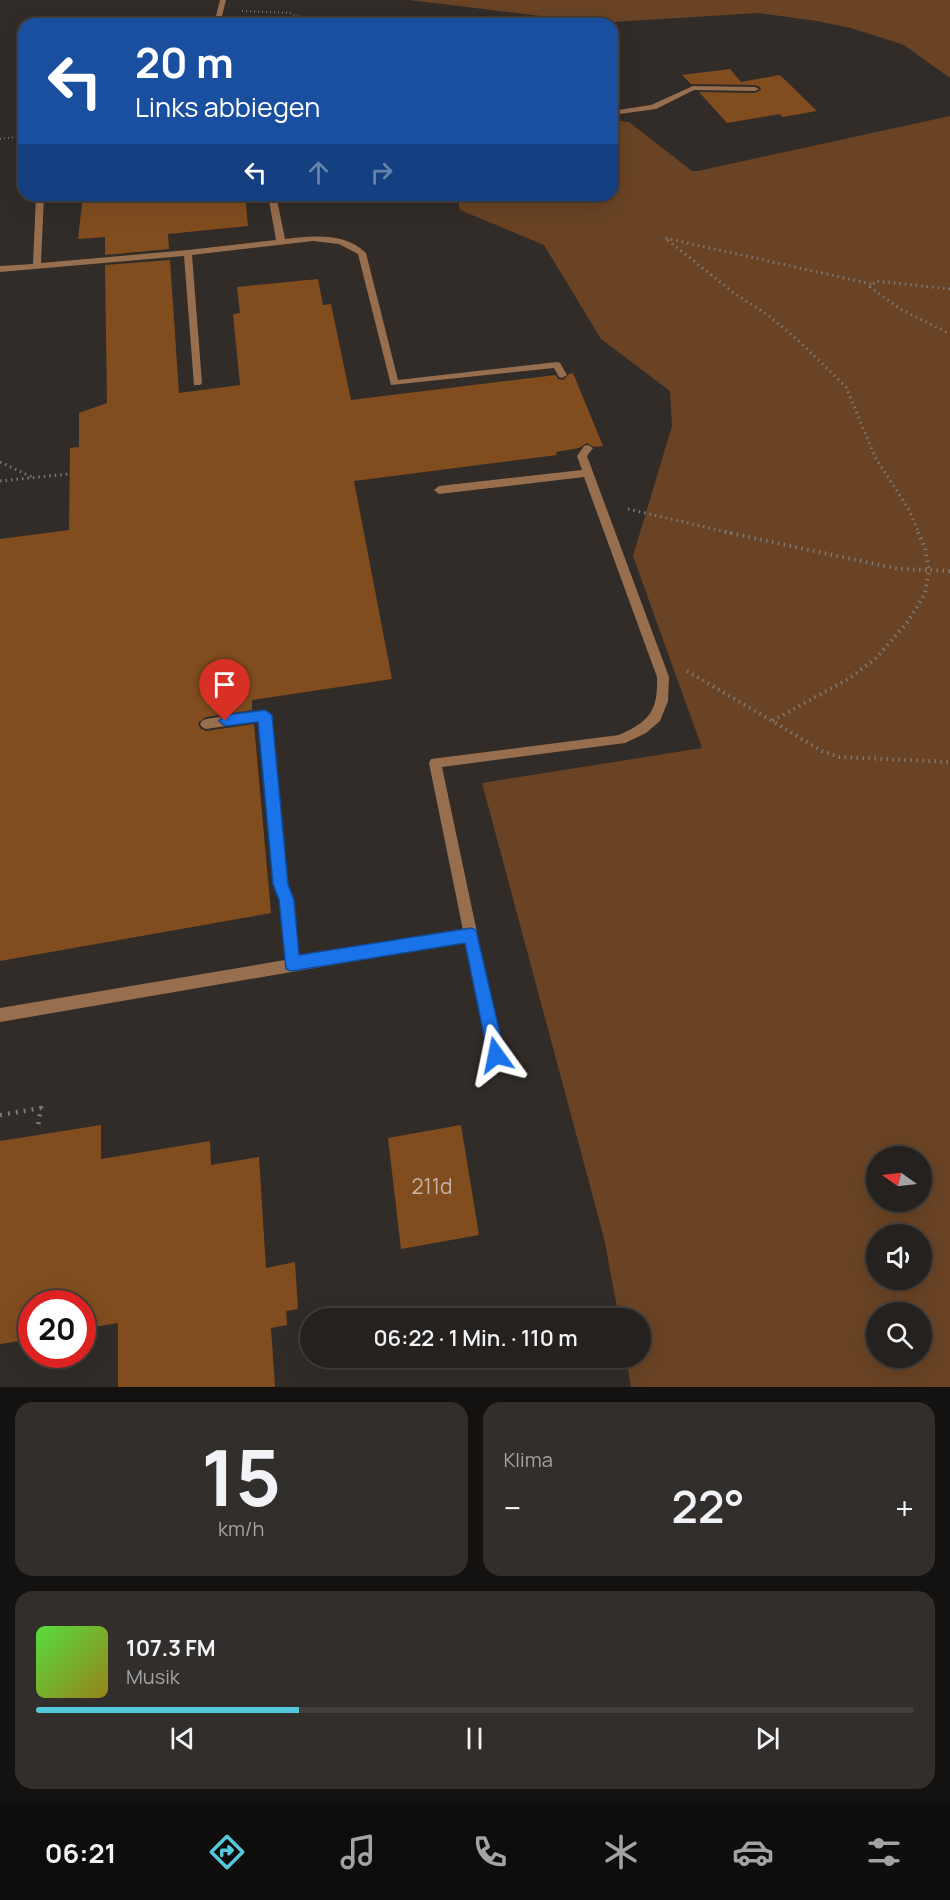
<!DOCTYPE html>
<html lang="de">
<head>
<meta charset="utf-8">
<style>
	body { margin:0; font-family:Manrope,sans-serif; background:#312e2b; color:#f1f3f6; height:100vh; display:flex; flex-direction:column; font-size:22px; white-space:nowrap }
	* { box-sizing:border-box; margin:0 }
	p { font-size:20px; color:#a3a3a4 }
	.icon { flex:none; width:33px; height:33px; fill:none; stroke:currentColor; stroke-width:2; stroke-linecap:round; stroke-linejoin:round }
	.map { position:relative; height:1387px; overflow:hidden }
	.side { display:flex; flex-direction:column; gap:15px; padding:15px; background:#141210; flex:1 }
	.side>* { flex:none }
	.top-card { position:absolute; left:18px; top:18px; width:600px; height:183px; border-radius:18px; box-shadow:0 6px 24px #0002,0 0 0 2px #423e3c; background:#1a4fa0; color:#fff; overflow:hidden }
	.needle { width:39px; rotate:284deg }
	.tools { position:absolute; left:866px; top:1146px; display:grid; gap:12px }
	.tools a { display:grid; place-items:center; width:66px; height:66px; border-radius:50%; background:#25211e; box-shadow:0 6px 24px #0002,0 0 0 2px #423e3c; font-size:30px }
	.speed { position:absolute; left:18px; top:1290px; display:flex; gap:12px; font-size:30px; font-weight:700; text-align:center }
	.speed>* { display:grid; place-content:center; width:78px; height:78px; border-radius:50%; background:#25211e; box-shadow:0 6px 24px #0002,0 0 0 2px #423e3c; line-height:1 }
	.speed .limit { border:9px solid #d22; background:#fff; color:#111 }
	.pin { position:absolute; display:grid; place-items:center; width:51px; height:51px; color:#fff; margin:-62px -26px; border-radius:50% 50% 50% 0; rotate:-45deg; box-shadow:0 0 6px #0007 }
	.pin .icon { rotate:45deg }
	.me { position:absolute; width:66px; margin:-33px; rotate:348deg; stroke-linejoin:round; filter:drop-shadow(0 0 4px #0008) }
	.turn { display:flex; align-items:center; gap:21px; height:126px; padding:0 18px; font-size:27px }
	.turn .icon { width:78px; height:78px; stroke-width:2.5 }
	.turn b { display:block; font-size:42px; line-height:51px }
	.lanes { display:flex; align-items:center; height:57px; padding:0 18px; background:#0003; justify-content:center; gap:30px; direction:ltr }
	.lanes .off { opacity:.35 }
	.big { font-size:45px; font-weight:600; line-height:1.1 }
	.side .card { flex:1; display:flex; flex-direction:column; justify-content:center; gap:9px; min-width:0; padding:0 21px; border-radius:18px; background:#312e2b }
	.side .dial { align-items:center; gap:0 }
	.dial b { font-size:78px; line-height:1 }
	.song { display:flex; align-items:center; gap:18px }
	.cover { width:72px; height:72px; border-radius:9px; background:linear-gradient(135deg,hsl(110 70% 55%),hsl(50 70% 35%)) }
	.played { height:6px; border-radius:3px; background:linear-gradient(90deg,#53cadc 30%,#423e3c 30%) }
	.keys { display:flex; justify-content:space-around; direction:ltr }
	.heat { display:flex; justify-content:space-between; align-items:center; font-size:33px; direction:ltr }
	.side .tiles { flex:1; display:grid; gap:15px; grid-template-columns:1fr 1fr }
	.card:last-child { grid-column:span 2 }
	.trip { position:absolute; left:300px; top:1308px; width:351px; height:60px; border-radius:30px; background:#25211e; box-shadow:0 6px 24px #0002,0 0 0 2px #423e3c; font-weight:600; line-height:60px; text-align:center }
	.dock { display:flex; height:96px; justify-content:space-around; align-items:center; background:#0f0d0c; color:#a3a3a4 }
	.dock .icon { width:42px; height:42px }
	.dock .current { color:#53cadc }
	.dock b { font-size:27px; color:#f1f3f6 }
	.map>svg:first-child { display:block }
	.green { fill:#694324; fill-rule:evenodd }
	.building { fill:#814d1f }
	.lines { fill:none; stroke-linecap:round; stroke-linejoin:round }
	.path-far3 { stroke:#7d7875; stroke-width:2; stroke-dasharray:1 3; stroke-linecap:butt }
	.path-far2 { stroke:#7d7875; stroke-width:3; stroke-dasharray:1.5 4; stroke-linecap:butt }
	.path-far1 { stroke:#7d7875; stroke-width:4; stroke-dasharray:1.5 4.5; stroke-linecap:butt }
	.path { stroke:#7d7875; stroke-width:4.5; stroke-dasharray:2 6; stroke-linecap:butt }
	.service { fill:#976e4e; fill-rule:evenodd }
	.route { fill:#1a73e8; stroke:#114b97; stroke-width:1.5 }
	.labels { text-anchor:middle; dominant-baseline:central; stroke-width:6; stroke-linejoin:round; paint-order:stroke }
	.near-number-label { font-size:21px; fill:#c5b5a8 }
</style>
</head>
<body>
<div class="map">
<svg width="950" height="1387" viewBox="0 0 950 1387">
	<rect width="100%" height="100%" fill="#312c28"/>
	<path class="green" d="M 409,0 L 950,0 L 950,78 L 904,45 L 851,28 L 817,21 L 758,13 L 597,23 Z
		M 950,116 L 950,1387 L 631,1387 L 626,1358 L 640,1358 L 640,1318 L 619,1318 L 604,1238 L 482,783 L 702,748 L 633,556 L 672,426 L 670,391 L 601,339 L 544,245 L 460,210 L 457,195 L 612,195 L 612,120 L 629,122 L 692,171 L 698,171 ZM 876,1156 L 921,1156 L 921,1202 L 876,1202 ZM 876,1234 L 921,1234 L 921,1280 L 876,1280 ZM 876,1312 L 921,1312 L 921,1358 L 876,1358 Z"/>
	<path class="building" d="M 730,69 L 741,82 L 780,75 L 817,111 L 783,117 L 780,114 L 727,123 L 699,92 L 755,93 L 761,90 L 760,87 L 755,85 L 691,84 L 682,75 Z
		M 83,195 L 245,195 L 248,226 L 168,234 L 169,249 L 105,255 L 105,237 L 78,239 Z
		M 170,260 L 179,393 L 240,385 L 233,314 L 240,313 L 237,287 L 318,279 L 323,305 L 331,304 L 351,400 L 556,375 L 558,379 L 563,380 L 569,374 L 573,373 L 603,446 L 594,447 L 587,443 L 579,448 L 556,452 L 557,455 L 354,481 L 392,679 L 252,700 L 252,710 L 206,717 L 198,723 L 200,728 L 206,731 L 254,724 L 271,913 L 0,961 L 0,539 L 69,530 L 70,448 L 79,447 L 79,413 L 107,403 L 105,265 Z
		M 101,1125 L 101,1159 L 210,1141 L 211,1165 L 259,1157 L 266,1268 L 295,1262 L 298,1309 L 286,1311 L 287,1325 L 271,1328 L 275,1387 L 118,1387 L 118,1323 L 82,1329 L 82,1304 L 32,1304 L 32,1339 L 0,1344 L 0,1141 Z
		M 461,1125 L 479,1235 L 401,1249 L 388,1138 Z"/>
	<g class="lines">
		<path class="path-far3" d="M 242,11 L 290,13 L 317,24
			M 0,139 L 24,136"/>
		<path class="path-far2" d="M 871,284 L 665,238 L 734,293 L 768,315 L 801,343 L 846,387 L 875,457 L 908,508 L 919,533
			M 950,289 L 876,281 L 870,287 L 900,309 L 950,334
			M 0,462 L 32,477
			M 0,481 L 69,474
			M 628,509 L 731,533"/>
		<path class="path-far1" d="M 725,532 L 899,569 L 929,570 L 925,548 L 918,532
			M 950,571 L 929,570 L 925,594 L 907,623 L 875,659 L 850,678 L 772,721 L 822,751 L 839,757 L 950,762
			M 687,671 L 772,721"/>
		<path class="path" d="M 0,1115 L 41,1108 L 38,1126"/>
		<path class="service" d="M 220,0 L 226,0 L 220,24 L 214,24 Z
			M 693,86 L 755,87 L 759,89 L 755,91 L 694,90 L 656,109 L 612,115 L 612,111 L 651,105 Z
			M 36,195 L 44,195 L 41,263 L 188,250 L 276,240 L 268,195 L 276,195 L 285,239 C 313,236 344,232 366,253 L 398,380 L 557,362 L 560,363 L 567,375 L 562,378 L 559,377 L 554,368 L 391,385 L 358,254 L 339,244 L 313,241 L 192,255 L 202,383 L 200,385 L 194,385 L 184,256 L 0,272 L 0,266 L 33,264 Z
			M 588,445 L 593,448 L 587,456 L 669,677 L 668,701 L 660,721 L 646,733 L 625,743 L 442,767 L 503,1055 L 501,1060 L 496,1062 L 491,1060 L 489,1055 L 466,942 L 0,1022 L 0,1008 L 285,960 L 279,899 L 273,884 L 259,721 L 206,729 L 202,727 L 200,724 L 202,721 L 206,719 L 265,710 L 269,712 L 271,715 L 287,884 L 293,899 L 298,958 L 463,930 L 429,763 L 431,759 L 619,735 C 650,721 658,711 657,677 L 584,477 L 439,494 L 434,490 L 439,486 L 582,470 L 577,456 L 584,446 Z"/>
	</g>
	<path class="route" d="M 265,710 L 272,715 L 288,884 L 294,900 L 299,955 L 471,928 L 476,930 L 505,1055 L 502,1061 L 496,1063 L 490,1061 L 488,1055 L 465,943 L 292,971 L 286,969 L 279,900 L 273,884 L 258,722 L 225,726 L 219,721 L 225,715 Z"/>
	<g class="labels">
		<g class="near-number-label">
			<text x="432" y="1186">211d</text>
		</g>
	</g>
</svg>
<div class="tools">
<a><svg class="needle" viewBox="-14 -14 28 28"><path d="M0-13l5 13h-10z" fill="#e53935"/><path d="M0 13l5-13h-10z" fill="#a3a3a4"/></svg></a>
<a><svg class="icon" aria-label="sound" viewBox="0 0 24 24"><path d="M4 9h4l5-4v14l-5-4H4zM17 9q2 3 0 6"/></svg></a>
<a><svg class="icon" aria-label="search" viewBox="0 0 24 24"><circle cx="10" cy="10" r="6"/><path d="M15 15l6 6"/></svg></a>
</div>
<div class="speed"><div class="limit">20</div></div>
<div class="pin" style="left:225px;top:721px;background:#d93025"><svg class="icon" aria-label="arrive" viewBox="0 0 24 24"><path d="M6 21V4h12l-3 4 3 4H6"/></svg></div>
<svg class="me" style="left:496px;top:1055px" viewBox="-20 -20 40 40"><path d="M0-17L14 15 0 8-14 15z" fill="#1a73e8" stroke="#fff" stroke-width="4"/></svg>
<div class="trip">06:22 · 1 Min. · 110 m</div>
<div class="top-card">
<div class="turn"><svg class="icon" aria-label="left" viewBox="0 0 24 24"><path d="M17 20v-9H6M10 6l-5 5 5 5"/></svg><div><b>20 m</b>Links abbiegen</div></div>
<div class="lanes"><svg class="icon" aria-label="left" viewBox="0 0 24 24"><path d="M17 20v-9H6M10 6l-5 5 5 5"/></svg><svg class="icon off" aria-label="ahead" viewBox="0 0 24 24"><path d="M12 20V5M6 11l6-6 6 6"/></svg><svg class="icon off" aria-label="right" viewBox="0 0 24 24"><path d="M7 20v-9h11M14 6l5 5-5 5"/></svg></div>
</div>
</div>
<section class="side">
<div class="tiles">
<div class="card dial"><b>15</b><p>km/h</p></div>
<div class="card"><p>Klima</p>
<div class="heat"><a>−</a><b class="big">22°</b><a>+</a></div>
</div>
<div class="card">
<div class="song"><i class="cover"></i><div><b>107.3 FM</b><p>Musik</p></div></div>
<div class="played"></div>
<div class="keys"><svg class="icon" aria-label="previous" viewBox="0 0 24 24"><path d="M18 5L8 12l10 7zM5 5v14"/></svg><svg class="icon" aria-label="pause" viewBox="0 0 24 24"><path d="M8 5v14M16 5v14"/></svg><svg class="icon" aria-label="next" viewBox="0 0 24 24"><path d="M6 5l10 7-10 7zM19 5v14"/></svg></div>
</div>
</div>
</section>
<nav class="dock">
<b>06:21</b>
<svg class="icon current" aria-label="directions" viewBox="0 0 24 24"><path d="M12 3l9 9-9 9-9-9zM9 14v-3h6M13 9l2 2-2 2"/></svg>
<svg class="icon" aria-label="music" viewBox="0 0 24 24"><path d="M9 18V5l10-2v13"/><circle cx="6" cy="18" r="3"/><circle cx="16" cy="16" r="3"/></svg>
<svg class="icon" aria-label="phone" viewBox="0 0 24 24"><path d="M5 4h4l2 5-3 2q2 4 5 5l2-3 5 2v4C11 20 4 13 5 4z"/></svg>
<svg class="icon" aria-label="climate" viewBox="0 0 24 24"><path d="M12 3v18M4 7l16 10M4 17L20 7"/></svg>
<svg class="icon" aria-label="car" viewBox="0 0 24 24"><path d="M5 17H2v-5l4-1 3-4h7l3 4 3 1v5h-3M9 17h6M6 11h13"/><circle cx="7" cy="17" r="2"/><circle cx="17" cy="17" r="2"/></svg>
<svg class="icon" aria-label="filters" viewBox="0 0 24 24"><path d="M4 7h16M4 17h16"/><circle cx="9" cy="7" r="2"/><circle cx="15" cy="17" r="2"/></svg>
</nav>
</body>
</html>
